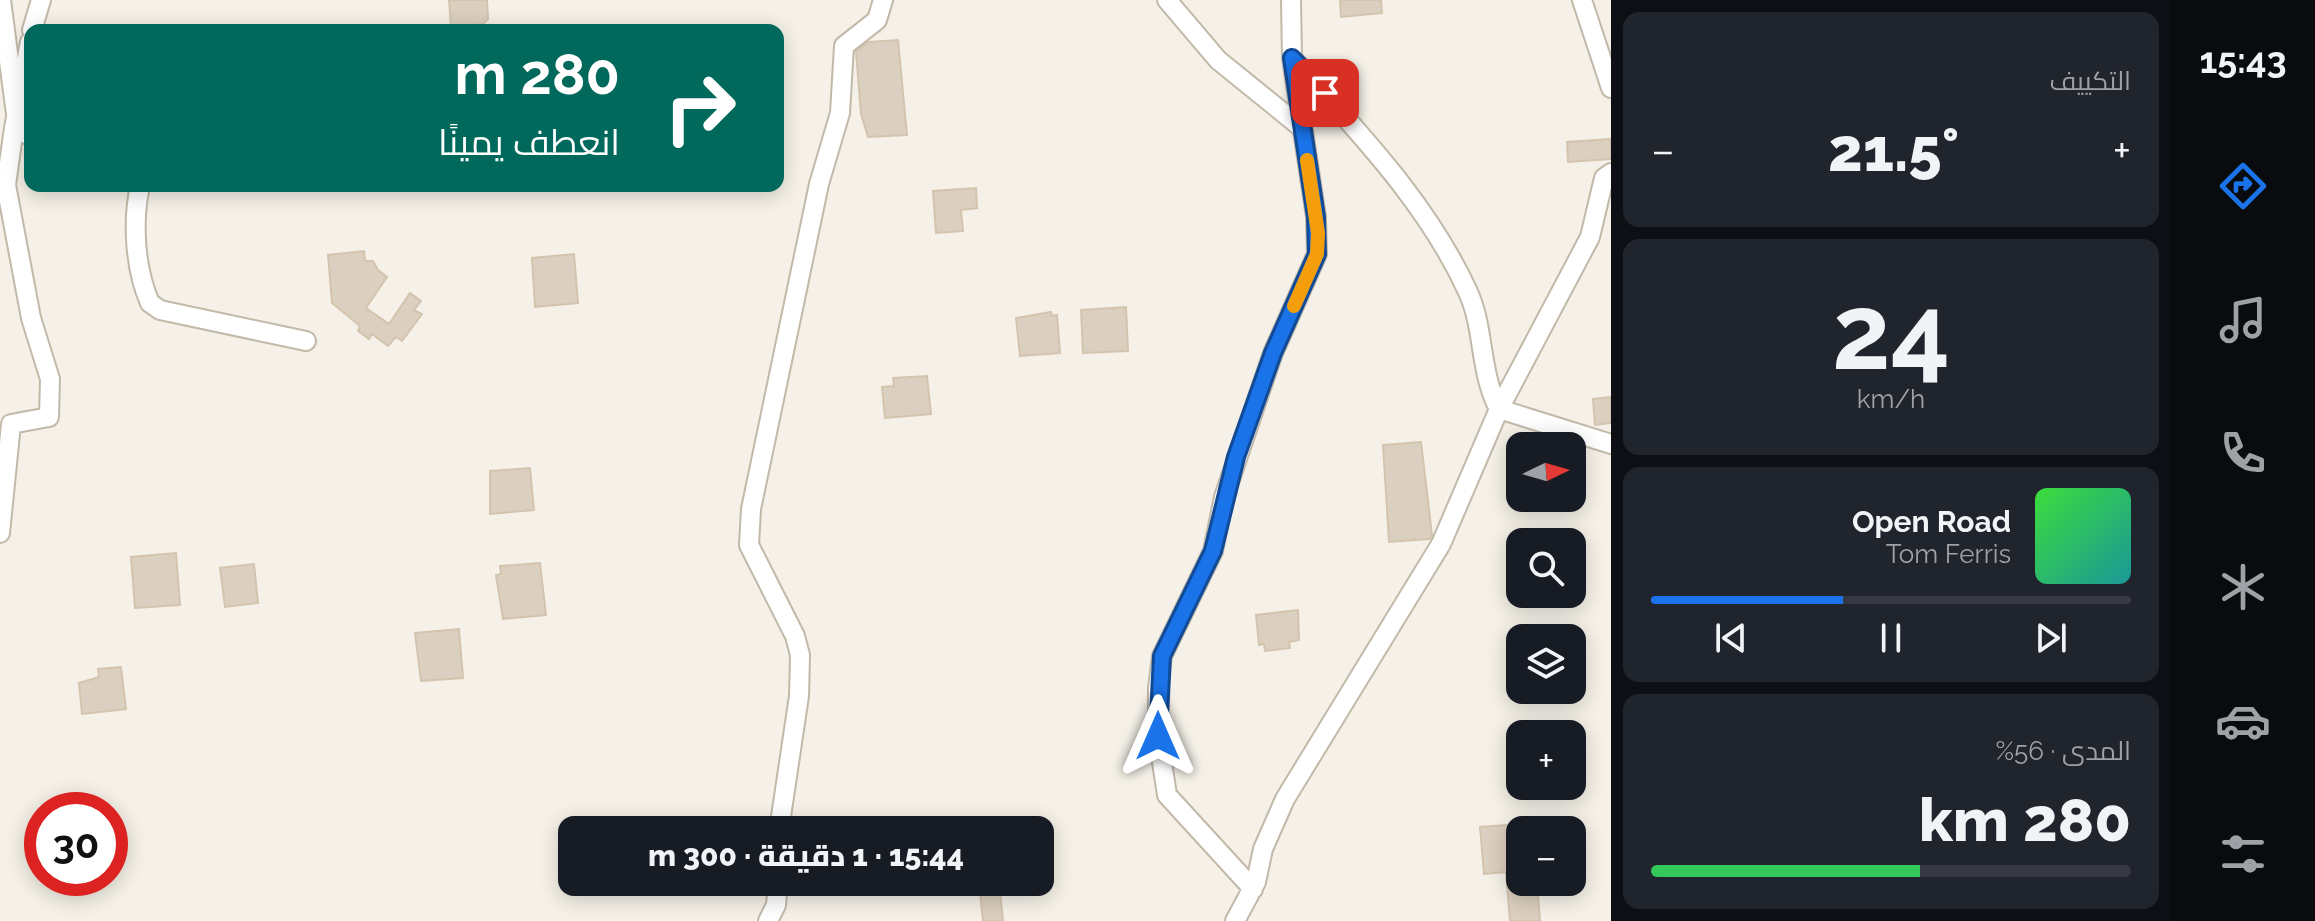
<!DOCTYPE html>
<html lang="ar">
<head>
<meta charset="utf-8">
<style>
	body { margin:0; font-family:Raleway,Cairo,sans-serif; background:#20242c; color:#f1f3f6; direction:rtl; height:100vh; display:flex; flex-direction:column; font-size:30px; white-space:nowrap }
	* { box-sizing:border-box; margin:0 }
	p { font-size:26px; color:#9ea1a6 }
	.icon { flex:none; width:44px; height:44px; fill:none; stroke:currentColor; stroke-width:2; stroke-linecap:round; stroke-linejoin:round }
	.map { position:relative; flex:1; overflow:hidden; direction:ltr }
	.details { display:flex; flex-direction:column; gap:12px; padding:12px; background:#0d0f14; width:560px }
	.details>* { flex:none }
	.top-card { position:absolute; left:24px; top:24px; width:760px; height:168px; border-radius:16px; box-shadow:0 4px 20px #0003; direction:rtl; background:#00695c; color:#fff; overflow:hidden }
	.needle { width:52px; rotate:85deg }
	.buttons { position:absolute; left:1506px; top:432px; display:grid; gap:16px }
	.buttons a { display:grid; place-items:center; width:80px; height:80px; border-radius:16px; background:#171b24; box-shadow:0 4px 20px #0003; font-size:40px }
	.speed { position:absolute; left:24px; top:792px; display:flex; gap:16px; font-size:40px; font-weight:700; text-align:center }
	.speed>* { display:grid; place-content:center; width:104px; height:104px; border-radius:50%; background:#171b24; box-shadow:0 4px 20px #0003; line-height:1 }
	.speed .limit { border:12px solid #d22; background:#fff; color:#111 }
	.pin { position:absolute; display:grid; place-items:center; width:68px; height:68px; color:#fff; margin:-34px; border-radius:16px; box-shadow:0 4px 12px #0006 }
	.me { position:absolute; width:88px; margin:-44px; rotate:0deg; stroke-linejoin:round; filter:drop-shadow(0 0 6px #0008) }
	.turn { display:flex; align-items:center; gap:28px; height:168px; padding:0 32px; font-size:36px }
	.turn .icon { width:104px; height:104px; stroke-width:2.5 }
	.turn b { display:block; font-size:56px; line-height:68px }
	.big { font-size:60px; font-weight:800; line-height:1.1 }
	.details .widget { flex:1; display:flex; flex-direction:column; justify-content:center; gap:12px; min-width:0; padding:0 28px; border-radius:16px; background:#20242c }
	.details .dial { align-items:center; gap:0 }
	.dial b { font-size:104px; line-height:1 }
	.song { display:flex; align-items:center; gap:24px }
	.cover { width:96px; height:96px; border-radius:12px; background:linear-gradient(135deg,hsl(120 70% 55%),hsl(180 70% 35%)) }
	.played { height:8px; border-radius:4px; background:linear-gradient(90deg,#1a73e8 40%,#363941 40%) }
	.keys { display:flex; justify-content:space-around; direction:ltr }
	.heat { display:flex; justify-content:space-between; align-items:center; font-size:44px; direction:ltr }
	.charge { height:12px; border-radius:6px; background:linear-gradient(90deg,#34c759 56%,#363941 0) }
	.trip { position:absolute; left:558px; top:816px; width:496px; height:80px; border-radius:16px; background:#171b24; box-shadow:0 4px 20px #0003; font-weight:800; line-height:80px; text-align:center; direction:rtl }
	main { display:flex; flex:1; min-height:0 }
	.dock { display:flex; flex-direction:column; width:144px; justify-content:space-around; align-items:center; background:#090b0e; color:#9ea1a6 }
	.dock .icon { width:56px; height:56px }
	.dock .active { color:#1a73e8 }
	.dock b { font-size:36px; color:#f1f3f6 }
	.map>svg:first-child { display:block }
	.building { fill:#dbcfbf; stroke:#d4c4ae; stroke-width:2 }
	.lines { fill:none; stroke-linecap:round; stroke-linejoin:round }
	.minor-casing { stroke:#c2b9a9; stroke-width:22 }
	.minor { stroke:#fff; stroke-width:18 }
	.route-casing { stroke:#114b97; stroke-width:20 }
	.route { stroke:#1a73e8; stroke-width:14 }
	.slow { stroke:#f59e0b; stroke-width:14 }
</style>
</head>
<body>
<main>
<nav class="dock">
<b>15:43</b>
<svg class="icon active" aria-label="directions" viewBox="0 0 24 24"><path d="M12 3l9 9-9 9-9-9zM9 14v-3h6M13 9l2 2-2 2"/></svg>
<svg class="icon" aria-label="music" viewBox="0 0 24 24"><path d="M9 18V5l10-2v13"/><circle cx="6" cy="18" r="3"/><circle cx="16" cy="16" r="3"/></svg>
<svg class="icon" aria-label="phone" viewBox="0 0 24 24"><path d="M5 4h4l2 5-3 2q2 4 5 5l2-3 5 2v4C11 20 4 13 5 4z"/></svg>
<svg class="icon" aria-label="climate" viewBox="0 0 24 24"><path d="M12 3v18M4 7l16 10M4 17L20 7"/></svg>
<svg class="icon" aria-label="car" viewBox="0 0 24 24"><path d="M5 17H2v-5l4-1 3-4h7l3 4 3 1v5h-3M9 17h6M6 11h13"/><circle cx="7" cy="17" r="2"/><circle cx="17" cy="17" r="2"/></svg>
<svg class="icon" aria-label="filters" viewBox="0 0 24 24"><path d="M4 7h16M4 17h16"/><circle cx="9" cy="7" r="2"/><circle cx="15" cy="17" r="2"/></svg>
</nav>
<section class="details">
<div class="widget"><p>التكييف</p>
<div class="heat"><a>−</a><b class="big">21.5°</b><a>+</a></div>
</div>
<div class="widget dial"><b>24</b><p>km/h</p></div>
<div class="widget">
<div class="song"><i class="cover"></i><div><b>Open Road</b><p>Tom Ferris</p></div></div>
<div class="played"></div>
<div class="keys"><svg class="icon" aria-label="previous" viewBox="0 0 24 24"><path d="M18 5L8 12l10 7zM5 5v14"/></svg><svg class="icon" aria-label="pause" viewBox="0 0 24 24"><path d="M8 5v14M16 5v14"/></svg><svg class="icon" aria-label="next" viewBox="0 0 24 24"><path d="M6 5l10 7-10 7zM19 5v14"/></svg></div>
</div>
<div class="widget"><p>المدى · 56%</p><b class="big">280 km</b><div class="charge"></div></div>
</section>
<div class="map">
<svg width="1611" height="921" viewBox="0 0 1611 921">
	<rect width="100%" height="100%" fill="#f5f1e8"/>
	<path class="building" d="M 449,0 L 487,0 L 488,19 L 483,24 L 451,27 Z
		M 1340,0 L 1381,0 L 1382,13 L 1341,17 Z
		M 898,40 L 907,135 L 868,137 L 861,114 L 856,52 L 868,42 Z
		M 1611,139 L 1611,159 L 1568,162 L 1567,142 Z
		M 976,188 L 977,208 L 961,210 L 963,231 L 936,233 L 933,191 Z
		M 364,251 L 365,261 L 373,261 L 378,270 L 387,277 L 366,308 L 389,324 L 410,293 L 421,301 L 414,310 L 422,314 L 402,341 L 396,337 L 388,346 L 372,334 L 369,339 L 358,331 L 360,326 L 332,303 L 328,255 Z
		M 574,254 L 578,303 L 535,307 L 532,258 Z
		M 1126,307 L 1128,351 L 1083,353 L 1081,310 Z
		M 1051,312 L 1052,316 L 1057,315 L 1060,353 L 1020,356 L 1016,318 Z
		M 927,376 L 931,414 L 885,418 L 882,387 L 894,386 L 893,378 Z
		M 1611,397 L 1611,423 L 1595,425 L 1593,399 Z
		M 1421,442 L 1432,535 L 1430,539 L 1389,542 L 1383,445 Z
		M 530,468 L 534,510 L 490,514 L 490,471 Z
		M 176,553 L 180,605 L 135,608 L 131,557 Z
		M 540,563 L 546,615 L 503,619 L 496,575 L 501,574 L 500,566 Z
		M 254,564 L 258,603 L 225,607 L 220,568 Z
		M 1298,610 L 1299,640 L 1289,642 L 1290,648 L 1265,651 L 1264,644 L 1259,645 L 1256,615 Z
		M 459,629 L 463,678 L 421,681 L 415,633 Z
		M 121,667 L 126,709 L 82,714 L 79,683 L 99,677 L 98,669 Z
		M 1520,824 L 1520,882 L 1537,882 L 1540,921 L 1510,921 L 1506,872 L 1484,874 L 1480,827 Z
		M 979,882 L 999,882 L 1003,921 L 983,921 Z"/>
	<g class="lines">
		<defs>
			<path id="minor" d="M 1,0 L 16,114
				M 1167,0 L 1218,60 L 1302,128
				M 1582,0 L 1611,88
				M 32,30 L 41,0
				M 30,42 L 14,128 L 30,136
				M 1292,58 C 1357,131 1427,202 1468,292 C 1485,329 1479,372 1499,409 L 1611,444
				M 140,186 C 132,222 135,269 150,303 L 160,310 L 306,341
				M 0,533 L 11,424 L 49,417 L 50,379 L 31,318 L 6,185 L 14,128
				M 779,830 L 799,696 L 800,655 L 795,636 L 749,545 L 751,509 L 819,184 L 840,113 L 844,46 L 877,20 L 883,0
				M 1253,889 L 1167,795 L 1158,736 L 1158,688 L 1162,656 L 1213,551 L 1224,497 L 1273,353 L 1317,254 L 1316,217 L 1292,58 L 1291,0
				M 768,921 L 776,905 L 778,882
				M 1235,921 L 1256,882 L 1263,849 L 1285,799 L 1441,544 L 1499,409 L 1590,237 L 1604,178 L 1611,173"/>
		</defs>
		<use href="#minor" class="minor-casing"/>
		<use href="#minor" class="minor"/>
	</g>
	<g class="lines">
		<defs>
			<path id="route" d="M 1158,736 L 1162,656 L 1213,551 L 1236,457 L 1273,353 L 1317,254 L 1316,217 L 1292,58 L 1325,93"/>
		</defs>
		<use href="#route" class="route-casing"/>
		<use href="#route" class="route"/>
		<path class="slow" d="M 1294,306 L 1317,254 L 1318,233 L 1307,160"/>
	</g>
</svg>
<div class="buttons">
<a><svg class="needle" viewBox="-14 -14 28 28"><path d="M0-13l5 13h-10z" fill="#e53935"/><path d="M0 13l5-13h-10z" fill="#9ea1a6"/></svg></a>
<a><svg class="icon" aria-label="search" viewBox="0 0 24 24"><circle cx="10" cy="10" r="6"/><path d="M15 15l6 6"/></svg></a>
<a><svg class="icon" aria-label="layers" viewBox="0 0 24 24"><path d="M12 4l9 5-9 5-9-5zM3 14l9 5 9-5"/></svg></a>
<a>+</a>
<a>−</a>
</div>
<div class="speed"><div class="limit">30</div></div>
<div class="pin" style="left:1325px;top:93px;background:#d93025"><svg class="icon" aria-label="arrive" viewBox="0 0 24 24"><path d="M6 21V4h12l-3 4 3 4H6"/></svg></div>
<svg class="me" style="left:1158px;top:736px" viewBox="-20 -20 40 40"><path d="M0-17L14 15 0 8-14 15z" fill="#1a73e8" stroke="#fff" stroke-width="4"/></svg>
<div class="trip">15:44 · 1 دقيقة · 300 m</div>
<div class="top-card">
<div class="turn"><svg class="icon" aria-label="right" viewBox="0 0 24 24"><path d="M7 20v-9h11M14 6l5 5-5 5"/></svg><div><b>280 m</b>انعطف يمينًا</div></div>
</div>
</div>
</main>
</body>
</html>
